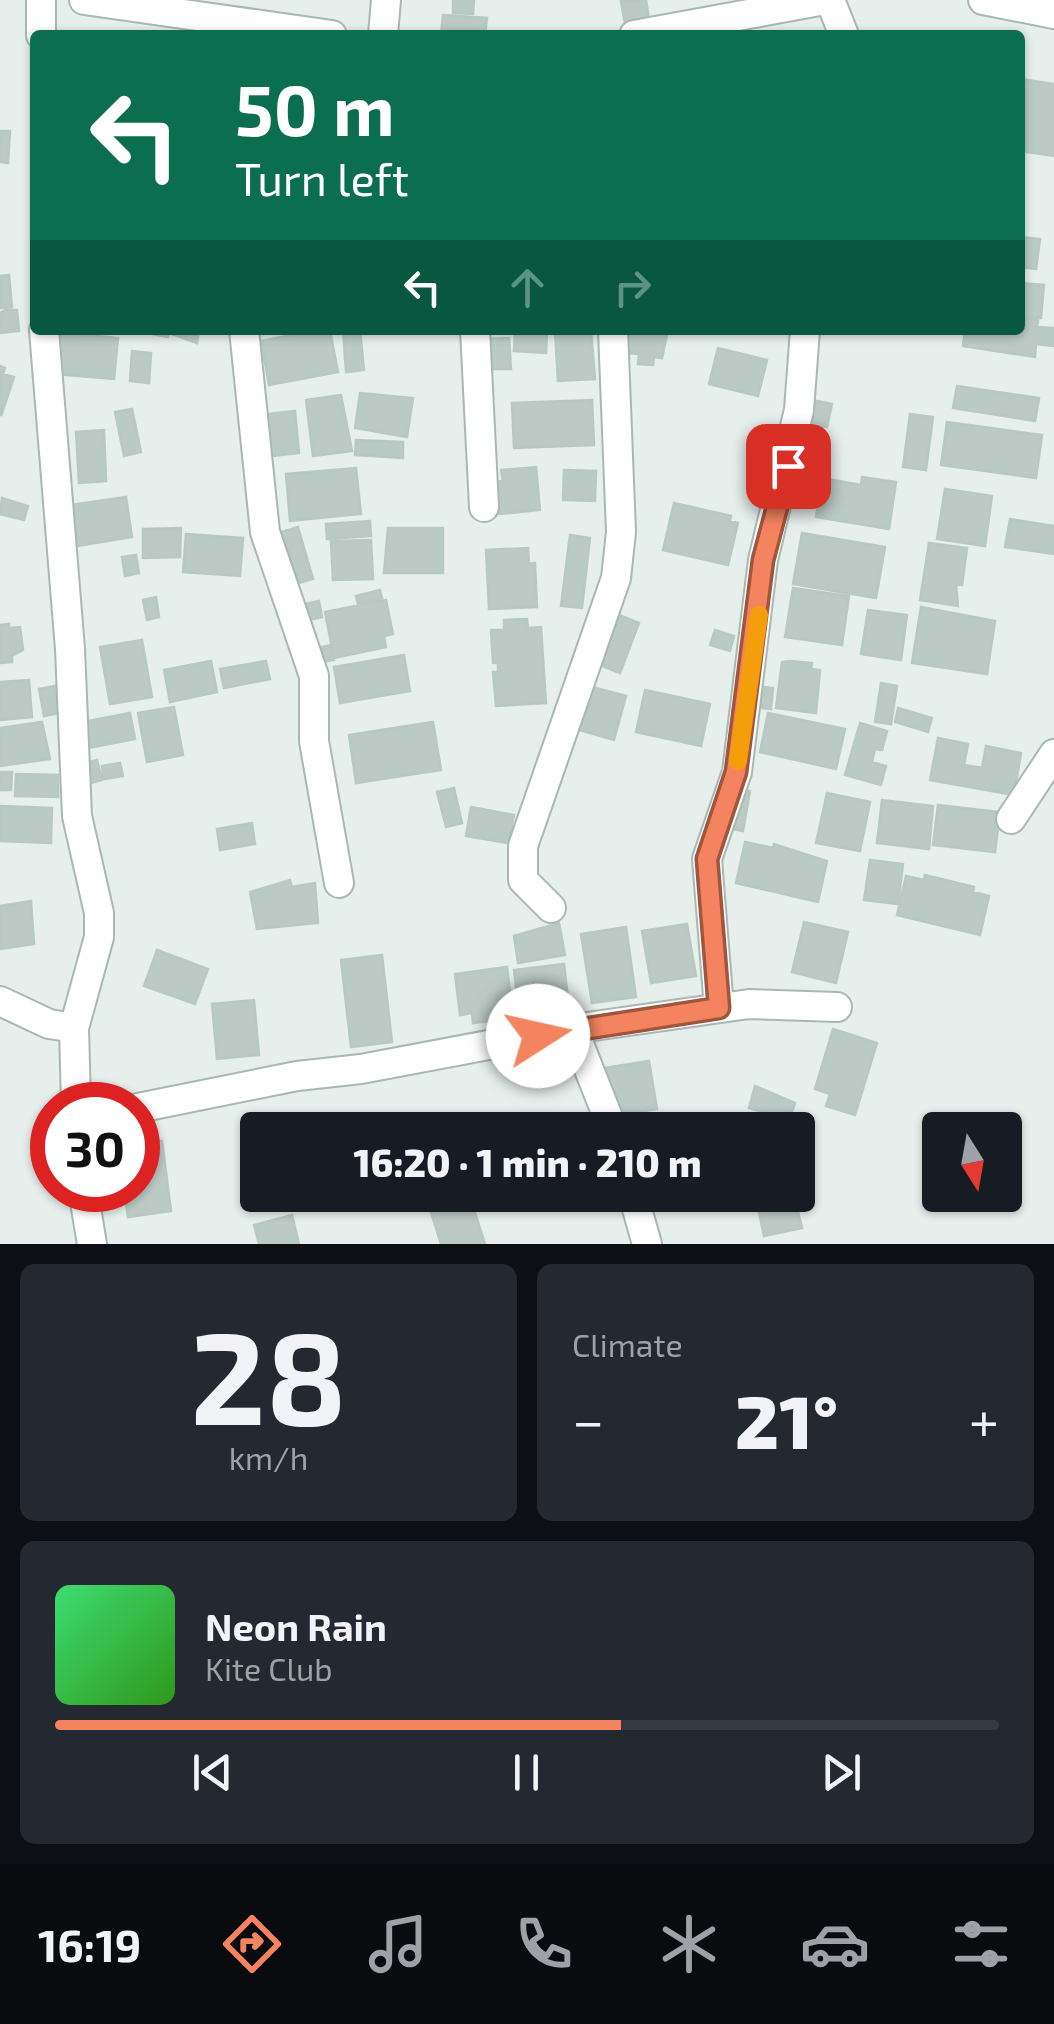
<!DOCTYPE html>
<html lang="en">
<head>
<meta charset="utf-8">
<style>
	body { margin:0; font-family:"Exo 2",sans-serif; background:#242831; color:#f1f3f6; height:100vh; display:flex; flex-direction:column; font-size:38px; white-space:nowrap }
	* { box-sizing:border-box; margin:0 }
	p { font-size:32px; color:#9ea1a6 }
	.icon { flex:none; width:55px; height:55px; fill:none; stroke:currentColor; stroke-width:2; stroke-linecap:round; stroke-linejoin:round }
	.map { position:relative; height:1244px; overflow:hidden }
	.panel { display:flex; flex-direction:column; gap:20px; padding:20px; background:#0d0f14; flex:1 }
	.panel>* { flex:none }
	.guide { position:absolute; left:30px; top:30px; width:995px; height:305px; border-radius:10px; box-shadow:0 2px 8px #0004; background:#0b6e4f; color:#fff; overflow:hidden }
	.needle { width:65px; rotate:169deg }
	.controls { position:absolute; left:922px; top:1112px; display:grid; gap:20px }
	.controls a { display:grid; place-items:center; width:100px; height:100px; border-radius:10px; background:#171b24; box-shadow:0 2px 8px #0004; font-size:50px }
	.speed { position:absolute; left:30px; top:1082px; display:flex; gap:20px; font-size:50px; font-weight:700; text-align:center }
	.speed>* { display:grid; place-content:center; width:130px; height:130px; border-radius:50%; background:#171b24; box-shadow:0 2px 8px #0004; line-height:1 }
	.speed .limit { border:15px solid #d22; background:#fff; color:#111 }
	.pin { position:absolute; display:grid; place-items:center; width:85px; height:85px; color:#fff; margin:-42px; border-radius:20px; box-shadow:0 5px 15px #0006 }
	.me { position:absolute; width:110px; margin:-55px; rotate:80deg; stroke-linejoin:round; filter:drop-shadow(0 0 8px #0008) }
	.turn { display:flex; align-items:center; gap:35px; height:210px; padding:0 40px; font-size:45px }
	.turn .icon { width:130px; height:130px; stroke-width:2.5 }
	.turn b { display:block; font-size:70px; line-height:85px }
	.lanes { display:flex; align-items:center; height:95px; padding:0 40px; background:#0003; justify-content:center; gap:50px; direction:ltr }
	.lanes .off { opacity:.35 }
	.big { font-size:75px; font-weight:800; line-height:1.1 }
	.panel .widget { flex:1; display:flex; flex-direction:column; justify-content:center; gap:15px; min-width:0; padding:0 35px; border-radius:15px; background:#242831 }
	.panel .dial { align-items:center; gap:0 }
	.dial b { font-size:130px; line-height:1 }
	.song { display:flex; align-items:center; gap:30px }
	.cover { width:120px; height:120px; border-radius:15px; background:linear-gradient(135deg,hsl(140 70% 55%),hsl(110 70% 35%)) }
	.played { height:10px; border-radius:5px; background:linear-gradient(90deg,#f4845f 60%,#363941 60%) }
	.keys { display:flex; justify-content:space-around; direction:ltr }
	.heat { display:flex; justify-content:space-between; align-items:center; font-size:55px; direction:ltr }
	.panel .tiles { flex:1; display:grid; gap:20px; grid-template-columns:1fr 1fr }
	.widget:last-child { grid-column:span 2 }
	.trip { position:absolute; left:240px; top:1112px; width:575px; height:100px; border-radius:10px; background:#171b24; box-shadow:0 2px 8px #0004; font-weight:800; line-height:100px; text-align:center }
	.dock { display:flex; height:160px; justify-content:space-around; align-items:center; background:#090b0e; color:#9ea1a6 }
	.dock .icon { width:70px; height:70px }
	.dock .selected { color:#f4845f }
	.dock b { font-size:45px; color:#f1f3f6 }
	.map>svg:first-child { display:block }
	.building { fill:#bbcac4; stroke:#b8c9c2; stroke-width:2.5 }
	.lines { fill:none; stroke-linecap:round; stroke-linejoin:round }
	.minor-casing { stroke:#a8b8b2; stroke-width:32 }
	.minor { stroke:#fff; stroke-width:28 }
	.route-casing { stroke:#9f563e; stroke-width:25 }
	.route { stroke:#f4845f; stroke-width:18 }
	.slow { stroke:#f59e0b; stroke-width:18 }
</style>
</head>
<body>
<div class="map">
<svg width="1054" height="1244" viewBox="0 0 1054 1244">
	<rect width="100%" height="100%" fill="#e6efeb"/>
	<path class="building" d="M 453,0 L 474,0 L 473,14 L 453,13 Z
		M 646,0 L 649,19 L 625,24 L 621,1 Z
		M 443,15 L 487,18 L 485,35 L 441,34 Z
		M 1020,79 L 1054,84 L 1054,156 L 1020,151 Z
		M 0,131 L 10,131 L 8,163 L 0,162 Z
		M 1020,237 L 1040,239 L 1036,269 L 1020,267 Z
		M 9,275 L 12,307 L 0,308 L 0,276 Z
		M 1020,283 L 1044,285 L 1041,318 L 1020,316 Z
		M 5,310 L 17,310 L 19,331 L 0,333 L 0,313 Z
		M 1020,318 L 1038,320 L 1037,327 L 1054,328 L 1054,346 L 1036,344 L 1035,357 L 963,346 L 965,330 L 1020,330 Z
		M 199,330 L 197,343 L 169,333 L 168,337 L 136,331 Z
		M 318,330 L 330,330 L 338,372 L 269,385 L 261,341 Z
		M 343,330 L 360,330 L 364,370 L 346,372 Z
		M 515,330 L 547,330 L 546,353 L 514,351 Z
		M 591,330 L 595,379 L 558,381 L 555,332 Z
		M 629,330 L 668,330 L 662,358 L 654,357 L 653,365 L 638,364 L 639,354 L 627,353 Z
		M 59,332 L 118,338 L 114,379 L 55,374 Z
		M 509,338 L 511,369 L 489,369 L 488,339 Z
		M 718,348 L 767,360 L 758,396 L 709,384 Z
		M 132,351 L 151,353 L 149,383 L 130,381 Z
		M 0,366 L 5,368 L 3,374 L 14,377 L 1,416 Z
		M 957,386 L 1039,398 L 1035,421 L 953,408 Z
		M 360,393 L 413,398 L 407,437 L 355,428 Z
		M 341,395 L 352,451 L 313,456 L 306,400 Z
		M 592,400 L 594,445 L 514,448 L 512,403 Z
		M 812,400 L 832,404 L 827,427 L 807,423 Z
		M 132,409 L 141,452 L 124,456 L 115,412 Z
		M 295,411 L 299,453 L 271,456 L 267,414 Z
		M 910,414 L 933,417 L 926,470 L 903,467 Z
		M 947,422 L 1042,435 L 1036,478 L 941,465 Z
		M 104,430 L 106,481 L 79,483 L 76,432 Z
		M 356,440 L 403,442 L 403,458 L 355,455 Z
		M 536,467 L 540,510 L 499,514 L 496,482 L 503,481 L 501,470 Z
		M 356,468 L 361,514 L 290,521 L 286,474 Z
		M 564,470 L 596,471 L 595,501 L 563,500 Z
		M 862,477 L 896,482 L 889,529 L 816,517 L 822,478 L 861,485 Z
		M 945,489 L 992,496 L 985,546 L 937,539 Z
		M 126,497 L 132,537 L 71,547 L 64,506 Z
		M 2,498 L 28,506 L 24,520 L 0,514 Z
		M 674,503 L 731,516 L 730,521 L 738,523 L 728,565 L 663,550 Z
		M 1010,519 L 1054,526 L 1054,554 L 1005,547 Z
		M 370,521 L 371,536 L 327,539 L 326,524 Z
		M 298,527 L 313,579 L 292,585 L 278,533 Z
		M 181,528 L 180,557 L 143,558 L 143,529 Z
		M 388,528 L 443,528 L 443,573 L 384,573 Z
		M 802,533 L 885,547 L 876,598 L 793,584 Z
		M 186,534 L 243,538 L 240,576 L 183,572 Z
		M 570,535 L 590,538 L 582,608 L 561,606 Z
		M 371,540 L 373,579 L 333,580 L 331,541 Z
		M 929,543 L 967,548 L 962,585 L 956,584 L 958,606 L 920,600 Z
		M 528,548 L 529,564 L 535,563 L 537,607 L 489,609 L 486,550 Z
		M 136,555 L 139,573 L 125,576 L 122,557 Z
		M 793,588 L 849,596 L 842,645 L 785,637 Z
		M 380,590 L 382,598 L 358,604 L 356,596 Z
		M 156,597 L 159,617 L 147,620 L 143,600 Z
		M 386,600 L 393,634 L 384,636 L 386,647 L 334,658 L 325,612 Z
		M 319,601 L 322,617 L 309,620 L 305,604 Z
		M 921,607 L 995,621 L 987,674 L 912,663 Z
		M 868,610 L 907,615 L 901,660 L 861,654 Z
		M 614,613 L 639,623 L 620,673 L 595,663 Z
		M 527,619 L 528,628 L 541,627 L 546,703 L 496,706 L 493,672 L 498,672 L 498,663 L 493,663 L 491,630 L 504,630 L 504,620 Z
		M 9,624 L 9,628 L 20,627 L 23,650 L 12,656 L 12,662 L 0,663 L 0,625 Z
		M 715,630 L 734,636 L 730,651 L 710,645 Z
		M 142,640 L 152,697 L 110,704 L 100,647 Z
		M 331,645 L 334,660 L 320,662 L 318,648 Z
		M 404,655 L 410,691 L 340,703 L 334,667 Z
		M 211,661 L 217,692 L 170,702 L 164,670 Z
		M 266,661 L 270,679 L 224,688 L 220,669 Z
		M 790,661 L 812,663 L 811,669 L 820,670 L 816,713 L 776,708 L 782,662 Z
		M 29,680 L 32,717 L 0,720 L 0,682 Z
		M 881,683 L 897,686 L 891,724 L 875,722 Z
		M 55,686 L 60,713 L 44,716 L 39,689 Z
		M 755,686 L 773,688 L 771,709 L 752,707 Z
		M 592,687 L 626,696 L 614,740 L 579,730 Z
		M 645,690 L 710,704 L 701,746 L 636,732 Z
		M 174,707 L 183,755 L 147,762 L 138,713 Z
		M 898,708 L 932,718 L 928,732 L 895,722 Z
		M 130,713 L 135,739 L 88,748 L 83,722 Z
		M 768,713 L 845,729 L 836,769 L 760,752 Z
		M 42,722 L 50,759 L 0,766 L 0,728 Z
		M 433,722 L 441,770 L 356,783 L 349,735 Z
		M 860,723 L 887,731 L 882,750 L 875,749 L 872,762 L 886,766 L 881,785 L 845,775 Z
		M 938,738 L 968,744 L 964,765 L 982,768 L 986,746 L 1021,753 L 1014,795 L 930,780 Z
		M 97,760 L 102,780 L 88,784 L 83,764 Z
		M 120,763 L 123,776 L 104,779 L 102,766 Z
		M 0,772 L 12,772 L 11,790 L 0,790 Z
		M 16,774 L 58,775 L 58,797 L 15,796 Z
		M 454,788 L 462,823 L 446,827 L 437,792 Z
		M 733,789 L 750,791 L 743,831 L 726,828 Z
		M 827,793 L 870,802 L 860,851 L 816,843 Z
		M 882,800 L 933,806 L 929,849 L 877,843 Z
		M 938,805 L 1000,812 L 995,852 L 933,845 Z
		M 0,806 L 52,808 L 51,843 L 0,841 Z
		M 471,807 L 514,815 L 508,843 L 466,836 Z
		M 252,823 L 255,844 L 220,850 L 217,829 Z
		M 745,842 L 773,848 L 774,844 L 827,861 L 818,902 L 736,883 Z
		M 870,860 L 903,864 L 898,904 L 864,900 Z
		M 925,875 L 974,887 L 973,892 L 989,896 L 980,935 L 897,915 L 906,876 L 924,880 Z
		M 290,880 L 292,887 L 315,883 L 318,923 L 257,929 L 250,892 Z
		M 31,901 L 34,944 L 0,949 L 0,906 Z
		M 804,922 L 848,932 L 836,983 L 792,972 Z
		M 559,923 L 565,955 L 518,963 L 514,936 Z
		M 687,924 L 696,976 L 651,983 L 642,931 Z
		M 626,927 L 636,997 L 592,1003 L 581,934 Z
		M 157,950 L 208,969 L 195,1004 L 144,986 Z
		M 382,955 L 392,1042 L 351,1047 L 341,960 Z
		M 564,964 L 570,1016 L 520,1022 L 514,970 Z
		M 507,967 L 512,1008 L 498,1010 L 499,1020 L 473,1023 L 472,1013 L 460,1015 L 455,974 Z
		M 254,1000 L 259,1055 L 217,1059 L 212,1004 Z
		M 833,1029 L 877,1043 L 855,1115 L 826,1106 L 830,1094 L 815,1089 Z
		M 649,1061 L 657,1109 L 612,1116 L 604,1068 Z
		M 755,1086 L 795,1103 L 789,1120 L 749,1108 Z
		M 149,1136 L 150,1143 L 162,1141 L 171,1211 L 128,1217 L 124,1190 L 138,1190 L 138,1138 Z
		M 749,1195 L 794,1195 L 802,1228 L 764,1236 L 758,1207 L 752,1208 Z
		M 470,1197 L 485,1244 L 441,1244 L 430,1209 Z
		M 292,1215 L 299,1244 L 259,1244 L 254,1225 Z"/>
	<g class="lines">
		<defs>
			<path id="minor" d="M 84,0 L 332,35
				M 830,0 L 844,35
				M 983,0 L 1054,14
				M 41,35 L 41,0
				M 383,35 L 386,0
				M 634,35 L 825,0
				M 44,330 L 70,649 L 77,816 L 99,913 L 99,937 L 74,1028 L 76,1105
				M 244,330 L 265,532 L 314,676 L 314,741 L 339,883
				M 475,330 L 484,507
				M 1011,819 L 1054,754
				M 551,908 L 523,880 L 523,846 L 616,578 L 621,532 L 613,330
				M 0,1001 L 49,1024 L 74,1028
				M 719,1008 L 707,859 L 737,772 L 763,560 L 799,410 L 805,330
				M 573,1029 L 613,1130
				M 138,1108 L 297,1076 L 361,1069 L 573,1029 L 749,1004 L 837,1007
				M 83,1190 L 92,1244
				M 633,1195 L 647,1244"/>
		</defs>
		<use href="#minor" class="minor-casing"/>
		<use href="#minor" class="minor"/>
	</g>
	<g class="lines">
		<defs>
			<path id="route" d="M 538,1036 L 719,1008 L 707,859 L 736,772 L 763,560 L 788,466"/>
		</defs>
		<use href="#route" class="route-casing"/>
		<use href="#route" class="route"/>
		<path class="slow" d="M 738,761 L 759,615"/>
	</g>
</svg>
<div class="controls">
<a><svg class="needle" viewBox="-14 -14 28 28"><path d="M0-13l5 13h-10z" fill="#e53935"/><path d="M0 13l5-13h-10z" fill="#9ea1a6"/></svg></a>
</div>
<div class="speed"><div class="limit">30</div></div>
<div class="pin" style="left:788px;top:466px;background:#d93025"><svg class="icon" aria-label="arrive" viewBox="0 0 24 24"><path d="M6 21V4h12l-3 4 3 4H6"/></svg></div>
<svg class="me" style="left:538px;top:1036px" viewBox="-20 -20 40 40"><circle r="19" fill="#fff"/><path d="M0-13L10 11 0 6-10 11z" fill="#f4845f"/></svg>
<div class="trip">16:20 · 1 min · 210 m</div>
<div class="guide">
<div class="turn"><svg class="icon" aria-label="left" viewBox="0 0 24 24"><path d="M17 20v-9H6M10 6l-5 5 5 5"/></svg><div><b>50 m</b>Turn left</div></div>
<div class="lanes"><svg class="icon" aria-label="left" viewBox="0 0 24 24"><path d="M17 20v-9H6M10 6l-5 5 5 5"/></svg><svg class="icon off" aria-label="ahead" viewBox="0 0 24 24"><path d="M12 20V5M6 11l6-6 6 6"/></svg><svg class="icon off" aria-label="right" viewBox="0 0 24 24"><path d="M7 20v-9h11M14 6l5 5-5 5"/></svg></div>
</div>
</div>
<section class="panel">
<div class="tiles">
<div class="widget dial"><b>28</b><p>km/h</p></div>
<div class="widget"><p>Climate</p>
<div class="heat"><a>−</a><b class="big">21°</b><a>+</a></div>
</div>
<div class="widget">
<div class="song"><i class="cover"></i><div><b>Neon Rain</b><p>Kite Club</p></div></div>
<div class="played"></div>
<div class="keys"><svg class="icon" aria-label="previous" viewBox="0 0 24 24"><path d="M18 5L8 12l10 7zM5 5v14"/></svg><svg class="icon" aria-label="pause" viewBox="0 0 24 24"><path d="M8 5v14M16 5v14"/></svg><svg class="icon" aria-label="next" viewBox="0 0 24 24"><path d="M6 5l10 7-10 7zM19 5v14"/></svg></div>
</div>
</div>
</section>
<nav class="dock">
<b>16:19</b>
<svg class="icon selected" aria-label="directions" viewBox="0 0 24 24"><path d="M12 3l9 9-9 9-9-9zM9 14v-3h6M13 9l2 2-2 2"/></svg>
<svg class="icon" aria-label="music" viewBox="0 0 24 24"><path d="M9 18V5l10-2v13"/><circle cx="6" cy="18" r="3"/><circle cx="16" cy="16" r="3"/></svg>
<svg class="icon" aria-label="phone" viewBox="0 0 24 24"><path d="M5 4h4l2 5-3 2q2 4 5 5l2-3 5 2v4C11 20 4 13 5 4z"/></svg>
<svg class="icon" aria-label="climate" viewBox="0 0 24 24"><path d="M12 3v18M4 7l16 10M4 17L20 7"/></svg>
<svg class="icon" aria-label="car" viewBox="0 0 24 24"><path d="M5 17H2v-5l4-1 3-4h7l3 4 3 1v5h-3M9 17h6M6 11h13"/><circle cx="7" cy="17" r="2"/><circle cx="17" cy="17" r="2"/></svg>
<svg class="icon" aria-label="filters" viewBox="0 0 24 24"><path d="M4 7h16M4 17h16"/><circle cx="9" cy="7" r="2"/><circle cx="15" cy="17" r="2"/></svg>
</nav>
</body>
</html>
